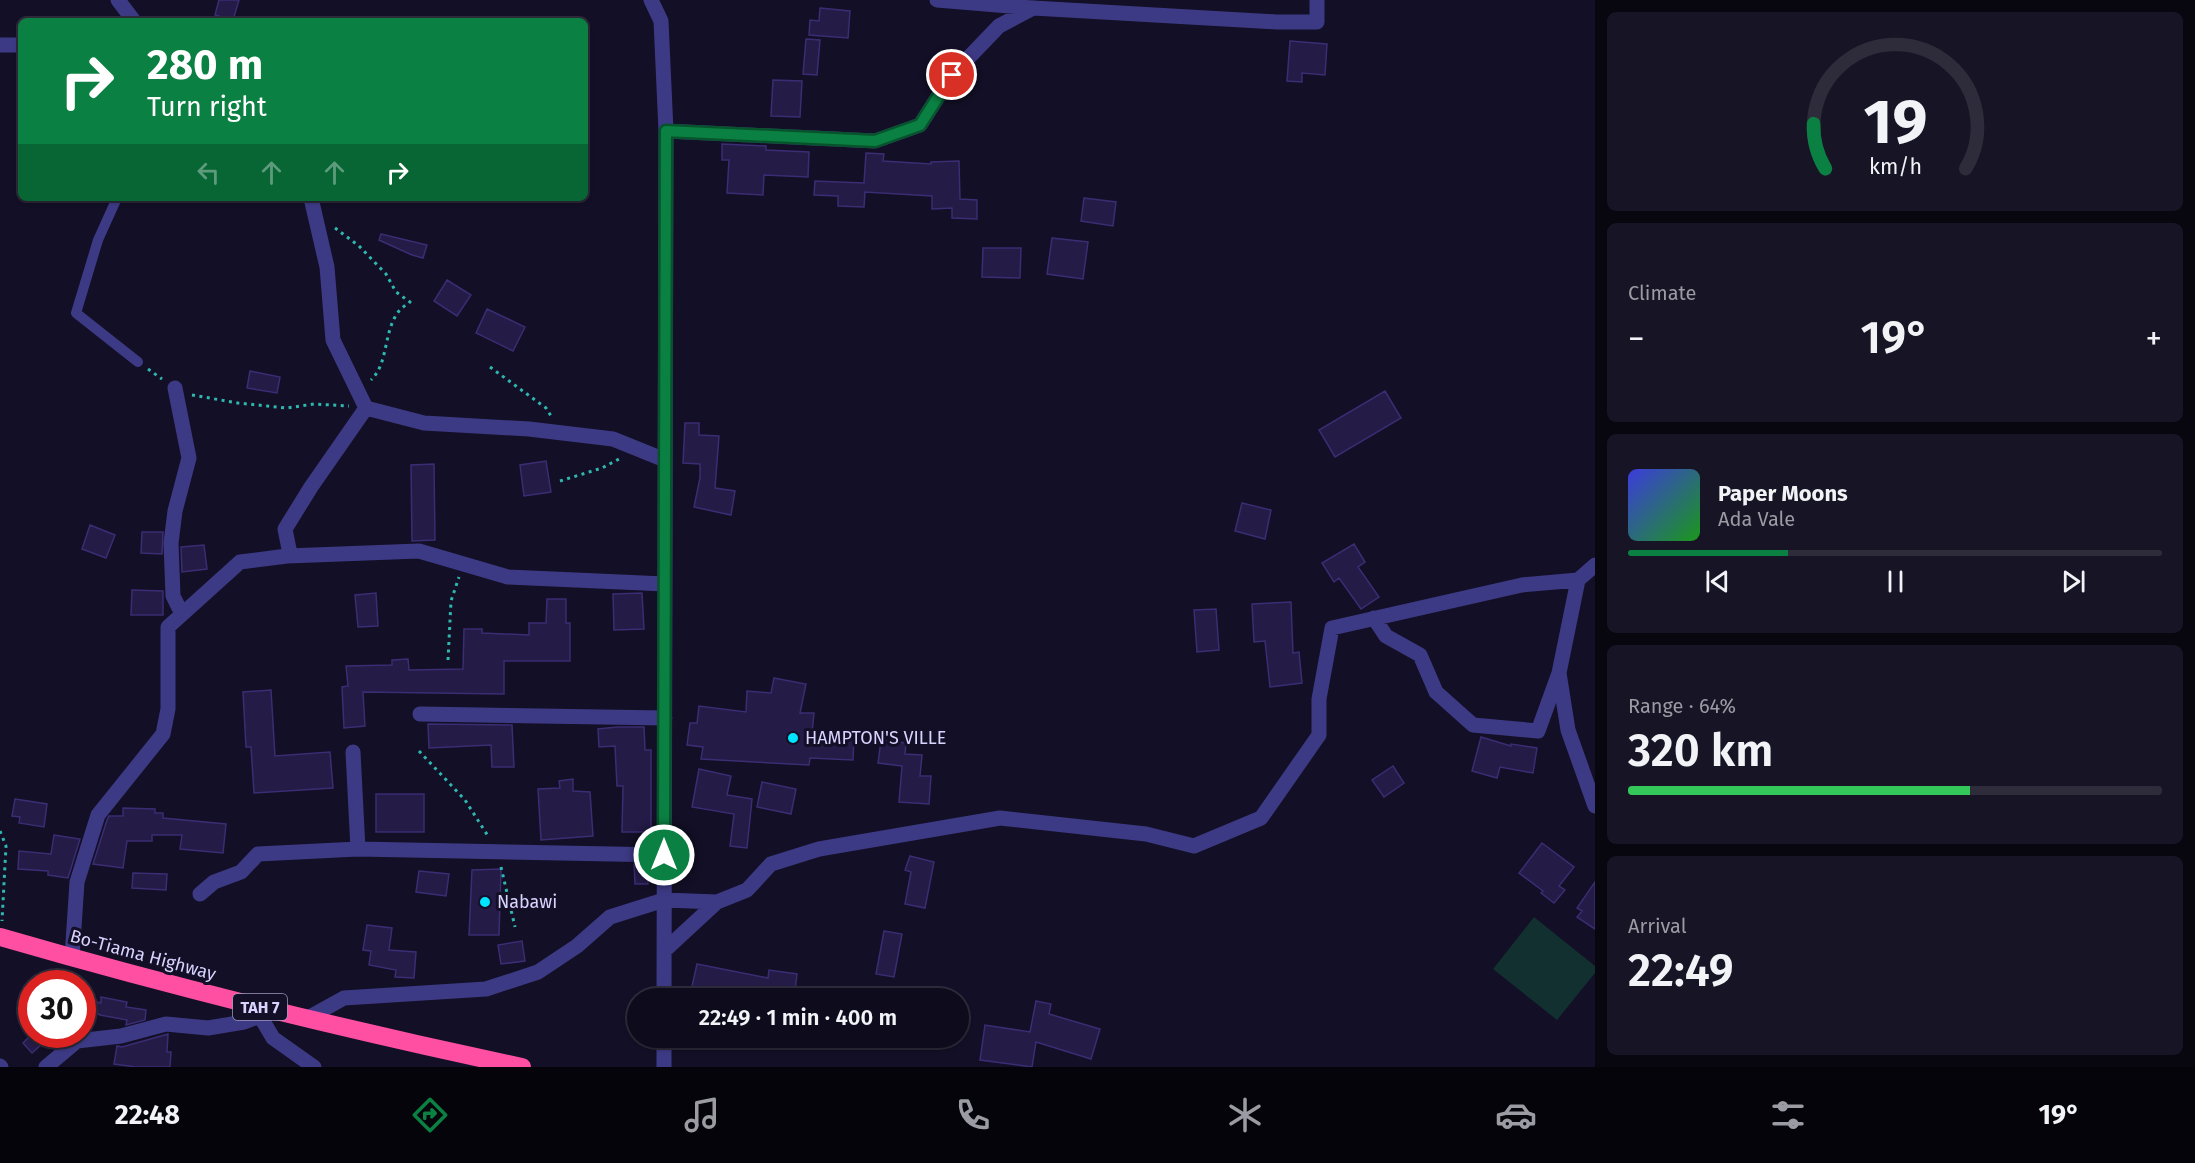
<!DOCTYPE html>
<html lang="en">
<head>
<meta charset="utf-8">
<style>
	body { margin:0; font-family:"Fira Sans",sans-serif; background:#171425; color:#f1f3f6; height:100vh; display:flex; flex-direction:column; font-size:22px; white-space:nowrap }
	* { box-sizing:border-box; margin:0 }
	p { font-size:20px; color:#9b9ba3 }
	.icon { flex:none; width:33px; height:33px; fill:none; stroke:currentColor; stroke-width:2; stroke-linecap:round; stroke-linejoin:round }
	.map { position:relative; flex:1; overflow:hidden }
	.side { display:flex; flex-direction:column; gap:12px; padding:12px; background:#08060f; width:600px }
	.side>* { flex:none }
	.banner { position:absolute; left:18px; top:18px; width:570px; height:183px; border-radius:9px; box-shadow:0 2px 4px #0004,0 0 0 2px #2e2b3b; background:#0b8043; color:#fff; overflow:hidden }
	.speed { position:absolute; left:18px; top:970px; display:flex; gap:12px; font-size:30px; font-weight:700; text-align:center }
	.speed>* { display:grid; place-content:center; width:78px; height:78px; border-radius:50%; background:#0e0b1c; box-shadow:0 2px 4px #0004,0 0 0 2px #2e2b3b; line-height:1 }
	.speed .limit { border:9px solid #d22; background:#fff; color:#111 }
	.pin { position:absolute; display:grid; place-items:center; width:51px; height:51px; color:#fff; margin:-26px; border:3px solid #fff; border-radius:50%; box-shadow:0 2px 6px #0007 }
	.me { position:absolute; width:66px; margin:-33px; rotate:0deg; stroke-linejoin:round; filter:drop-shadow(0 0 4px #0008) }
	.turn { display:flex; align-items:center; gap:21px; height:126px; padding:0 30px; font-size:27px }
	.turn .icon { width:78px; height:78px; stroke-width:2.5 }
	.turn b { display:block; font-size:42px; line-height:51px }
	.lanes { display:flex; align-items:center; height:57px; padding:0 30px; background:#0003; justify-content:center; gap:30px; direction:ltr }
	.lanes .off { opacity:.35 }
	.big { font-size:45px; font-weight:600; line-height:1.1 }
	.side .card { flex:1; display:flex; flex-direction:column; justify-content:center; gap:9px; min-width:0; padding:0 21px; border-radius:9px; background:#171425 }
	.side .dial { align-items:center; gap:0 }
	.dial svg { height:156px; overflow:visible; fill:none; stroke:#2e2b3b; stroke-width:7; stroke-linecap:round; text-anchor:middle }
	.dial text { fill:#f1f3f6; stroke:none }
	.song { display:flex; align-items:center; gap:18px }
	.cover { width:72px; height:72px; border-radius:9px; background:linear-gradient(135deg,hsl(240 70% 55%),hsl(120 70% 35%)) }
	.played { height:6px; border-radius:3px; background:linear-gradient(90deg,#0b8043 30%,#2e2b3b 30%) }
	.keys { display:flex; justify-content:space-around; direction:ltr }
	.heat { display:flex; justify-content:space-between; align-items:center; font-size:33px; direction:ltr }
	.charge { height:9px; border-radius:4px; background:linear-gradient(90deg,#34c759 64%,#2e2b3b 0) }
	.trip { position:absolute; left:627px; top:988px; width:342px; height:60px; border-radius:30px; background:#0e0b1c; box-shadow:0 2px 4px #0004,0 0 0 2px #2e2b3b; font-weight:600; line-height:60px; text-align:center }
	.dock { display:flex; height:96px; justify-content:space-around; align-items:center; background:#06040b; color:#9b9ba3 }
	.dock .icon { width:42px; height:42px }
	.dock .current { color:#0b8043 }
	.dock b { font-size:27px; color:#f1f3f6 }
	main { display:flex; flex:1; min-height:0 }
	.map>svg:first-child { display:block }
	.park { fill:#12302f }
	.building { fill:#241b47; stroke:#3b2d73; stroke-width:1.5 }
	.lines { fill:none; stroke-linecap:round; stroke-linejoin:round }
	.path { stroke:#2fb8b0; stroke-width:3; stroke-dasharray:3 4.5; stroke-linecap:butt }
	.lane { stroke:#3d3a85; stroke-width:10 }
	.street { stroke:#3d3a85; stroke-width:15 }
	.highway { stroke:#ff4fa3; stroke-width:18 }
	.route-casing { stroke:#07532c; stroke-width:15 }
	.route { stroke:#0b8043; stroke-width:10 }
	.poi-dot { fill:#00e5ff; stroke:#130f26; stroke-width:2 }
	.labels { text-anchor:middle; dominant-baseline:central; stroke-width:6; stroke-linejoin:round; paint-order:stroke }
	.shield { fill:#130f26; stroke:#9e99be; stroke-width:1.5 }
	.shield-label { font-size:16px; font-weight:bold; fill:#d9d4ff }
	.poi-label { font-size:18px; fill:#d9d4ff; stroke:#130f26; text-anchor:start }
	.street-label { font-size:18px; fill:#d9d4ff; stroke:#130f26 }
</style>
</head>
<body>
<main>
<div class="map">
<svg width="1595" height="1067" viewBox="0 0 1595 1067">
	<rect width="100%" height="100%" fill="#130f26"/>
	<path class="park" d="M 1534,917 L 1595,966 L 1595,973 L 1557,1020 L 1493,969 Z"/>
	<path class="building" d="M 219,0 L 239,0 L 233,20 L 215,15 Z
		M 820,8 L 850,11 L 848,38 L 809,35 L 810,20 L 819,21 Z
		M 806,39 L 820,40 L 817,75 L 803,74 Z
		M 1290,41 L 1327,44 L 1325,75 L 1302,73 L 1302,82 L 1287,81 Z
		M 773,80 L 802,81 L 800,117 L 771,116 Z
		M 722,144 L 766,146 L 766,150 L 809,152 L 808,177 L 764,175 L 763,195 L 727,193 L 729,160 L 722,160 Z
		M 866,153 L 884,154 L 883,161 L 931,164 L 931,162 L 959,161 L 960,199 L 977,200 L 977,219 L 952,218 L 952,208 L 932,209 L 932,196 L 865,192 L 864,207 L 838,206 L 838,196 L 814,195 L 815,181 L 864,183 Z
		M 1084,198 L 1116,202 L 1113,226 L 1081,221 Z
		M 381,234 L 427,245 L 423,258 L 412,255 L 379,240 Z
		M 1052,238 L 1088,242 L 1083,279 L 1047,274 Z
		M 983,248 L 1021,248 L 1020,278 L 982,277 Z
		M 447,280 L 471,295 L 457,316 L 434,301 Z
		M 487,309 L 525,327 L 513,351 L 476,333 Z
		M 250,371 L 280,377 L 277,393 L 247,388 Z
		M 1385,391 L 1401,418 L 1335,457 L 1319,430 Z
		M 685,423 L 699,423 L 699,435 L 719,436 L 715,488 L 735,491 L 731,515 L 694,507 L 700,478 L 700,464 L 683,463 Z
		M 546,461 L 551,492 L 524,496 L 520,465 Z
		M 434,464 L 435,540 L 412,541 L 411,465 Z
		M 1242,503 L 1271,510 L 1265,539 L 1235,531 Z
		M 90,525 L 115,535 L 106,558 L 82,549 Z
		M 142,532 L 163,532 L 162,554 L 141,553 Z
		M 1354,544 L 1365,562 L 1358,567 L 1379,597 L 1361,609 L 1339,578 L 1334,582 L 1322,563 Z
		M 204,545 L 207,569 L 182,572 L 181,547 Z
		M 132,590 L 163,591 L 163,615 L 131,615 Z
		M 376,593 L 378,626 L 358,627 L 355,595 Z
		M 642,593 L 644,629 L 614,630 L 613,594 Z
		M 547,599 L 566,599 L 566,623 L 570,623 L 570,661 L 504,661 L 504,694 L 363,692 L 365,726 L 344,728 L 342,687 L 348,686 L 346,666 L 392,665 L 392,660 L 408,659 L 409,670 L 463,669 L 464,629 L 482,629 L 482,633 L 529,635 L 529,623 L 546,623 Z
		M 1291,602 L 1293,653 L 1299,652 L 1302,683 L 1270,687 L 1265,641 L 1254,642 L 1252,604 Z
		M 1216,609 L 1219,650 L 1197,652 L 1194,610 Z
		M 774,678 L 806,684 L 800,713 L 814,713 L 812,733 L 854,735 L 853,760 L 810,758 L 809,765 L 701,759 L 703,747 L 687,745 L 690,723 L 697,723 L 699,706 L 746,712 L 747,691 L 771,693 Z
		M 271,690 L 275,756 L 330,752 L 333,788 L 254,793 L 251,747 L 246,747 L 243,692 Z
		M 428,724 L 512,725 L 514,767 L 492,767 L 491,745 L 429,748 Z
		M 617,727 L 644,727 L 645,750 L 651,750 L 651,832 L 622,832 L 623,786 L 617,786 L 615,746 L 599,747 L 598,729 Z
		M 1481,737 L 1511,746 L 1511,744 L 1537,748 L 1533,773 L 1500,767 L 1497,778 L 1472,771 Z
		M 881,740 L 906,743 L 905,754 L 922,755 L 920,776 L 931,776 L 929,804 L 899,802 L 902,766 L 878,763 Z
		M 1393,766 L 1404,783 L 1384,797 L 1372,780 Z
		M 699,769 L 731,776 L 727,795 L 752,799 L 747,848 L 730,846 L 734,814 L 692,807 Z
		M 573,779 L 573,791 L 590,792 L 593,836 L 541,840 L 538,789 L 560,788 L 559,781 Z
		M 762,782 L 796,789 L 791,814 L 757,807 Z
		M 376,794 L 424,794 L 424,832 L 376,832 Z
		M 15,799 L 47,804 L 44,827 L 19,823 L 20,817 L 12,816 Z
		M 123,808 L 155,809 L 155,813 L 163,813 L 163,818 L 226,824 L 223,853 L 180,849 L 182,835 L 152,835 L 152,841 L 127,841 L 123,868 L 93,864 L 107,820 L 109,816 L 123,816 Z
		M 54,835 L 80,839 L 68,878 L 48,875 L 48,871 L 18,869 L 19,851 L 51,854 Z
		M 1542,843 L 1574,867 L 1559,886 L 1565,890 L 1554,903 L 1541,893 L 1543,891 L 1519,873 Z
		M 910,856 L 934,862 L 925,908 L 905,904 L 911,872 L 905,870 Z
		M 634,864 L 648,864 L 648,884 L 635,884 Z
		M 501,869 L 499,935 L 469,935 L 472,870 Z
		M 419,871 L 449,874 L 446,896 L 416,892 Z
		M 133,873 L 167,874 L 166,890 L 132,888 Z
		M 1595,882 L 1595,929 L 1577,917 L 1582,911 L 1577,908 Z
		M 367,925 L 392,928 L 389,950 L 416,952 L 414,978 L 395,977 L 396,970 L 369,965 L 371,951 L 363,950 Z
		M 884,931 L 902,934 L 894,977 L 876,974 Z
		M 522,941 L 525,961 L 501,964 L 498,945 Z
		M 697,964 L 768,978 L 769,970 L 797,974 L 794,999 L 702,999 L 703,994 L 691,991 Z
		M 101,997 L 127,1002 L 126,1007 L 146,1010 L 145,1020 L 126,1025 L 127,1020 L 100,1015 L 95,1012 L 97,1002 L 101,1003 Z
		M 1036,1001 L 1051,1004 L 1049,1014 L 1100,1029 L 1091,1059 L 1036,1042 L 1032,1067 L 980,1060 L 985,1025 L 1030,1032 Z
		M 168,1034 L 167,1052 L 171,1052 L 170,1067 L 136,1067 L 114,1064 L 117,1046 L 122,1047 Z
		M 31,1035 L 52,1035 L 32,1053 L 23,1043 Z"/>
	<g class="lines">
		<path class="path" d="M 335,228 L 359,246 L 386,274 L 396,292 L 410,302 C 406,305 401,308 399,311 C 383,331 389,363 371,380
			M 490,367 L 546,408 L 551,416
			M 148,369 L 162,379
			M 192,395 L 238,403 L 287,408 L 314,404 L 349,406
			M 560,481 L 602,468 L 621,458
			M 448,660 L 451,601 L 459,577
			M 419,751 L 465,800 L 488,836
			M 0,831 L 6,846 L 2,921
			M 501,867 L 515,927"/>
		<path class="lane" d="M 117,198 L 98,240 L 76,313 L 138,362"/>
		<path class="street" d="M 118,0 L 134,21
			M 651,0 L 661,21 L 666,131 L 664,999
			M 937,0 L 1032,8
			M 0,45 L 21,45
			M 666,131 L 875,141 L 920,125 L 952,75 L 999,26 L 1033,8 L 1277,22 L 1317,22 L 1317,0
			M 311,198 L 327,267 L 333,340 L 366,408 L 424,423 L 529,429 L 613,439 L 665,460
			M 175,388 L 189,458 L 175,511 L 171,543 L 173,596 L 182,614
			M 287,556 L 290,554 L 285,529 L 311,487 L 366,408
			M 1595,565 L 1578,580 L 1559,673 L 1568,730 L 1595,806
			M 1374,618 L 1386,636 L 1420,655 L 1436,692 L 1473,725 L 1538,731 L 1559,673
			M 420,714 L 665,718
			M 353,752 L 358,849 L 664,855
			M 200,894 L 214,882 L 241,872 L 258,854 L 358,849
			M 664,951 L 717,902 L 747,890 L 771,864 L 819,849 L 1000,818 L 1146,834 L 1194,846 L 1261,818 L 1319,735 L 1319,699 L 1332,628 L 1522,585 L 1578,580
			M 72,958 L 77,882 L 98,815 L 163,734 L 168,709 L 168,627 L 240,562 L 287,556 L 419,551 L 508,577 L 665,584
			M 259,1007 L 260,1016 L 273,1038 L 314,1067
			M 306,1019 L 344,998 L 486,989 L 538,972 L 577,946 L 610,917 L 664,900 L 717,902
			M 0,1066 L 1,1067
			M 46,1067 L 77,1041 L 121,1036 L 166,1024 L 208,1028 L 244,1022 L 260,1016
			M 664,1067 L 664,1038"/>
		<path class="highway" d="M 0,937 C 172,987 347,1030 522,1067"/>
	</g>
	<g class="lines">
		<defs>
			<path id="route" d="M 664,855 L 666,131 L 875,141 L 920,125 L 952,75"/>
		</defs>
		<use href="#route" class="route-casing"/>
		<use href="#route" class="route"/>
	</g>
	<g class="poi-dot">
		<circle cx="793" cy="738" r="6"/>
		<circle cx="485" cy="902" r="6"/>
	</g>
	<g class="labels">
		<rect class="shield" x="233" y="994" width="54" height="26" rx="4.5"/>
		<g class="shield-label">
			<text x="260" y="1007">TAH 7</text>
		</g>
		<g class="poi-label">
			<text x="805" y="738">HAMPTON'S VILLE</text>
			<text x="497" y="902">Nabawi</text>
		</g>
		<g class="street-label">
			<text transform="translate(143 955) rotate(15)">Bo-Tiama Highway</text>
		</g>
	</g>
</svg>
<div class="speed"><div class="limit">30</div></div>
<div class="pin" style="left:952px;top:75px;background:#d93025"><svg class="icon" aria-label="arrive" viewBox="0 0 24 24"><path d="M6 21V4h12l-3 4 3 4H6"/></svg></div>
<svg class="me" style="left:664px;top:855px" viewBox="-20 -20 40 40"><circle r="17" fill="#0b8043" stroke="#fff" stroke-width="3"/><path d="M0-11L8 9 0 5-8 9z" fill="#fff"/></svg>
<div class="trip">22:49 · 1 min · 400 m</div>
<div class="banner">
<div class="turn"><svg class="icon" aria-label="right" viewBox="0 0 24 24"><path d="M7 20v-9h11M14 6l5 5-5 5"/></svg><div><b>280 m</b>Turn right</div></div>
<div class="lanes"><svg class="icon off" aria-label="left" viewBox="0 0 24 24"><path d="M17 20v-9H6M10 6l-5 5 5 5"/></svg><svg class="icon off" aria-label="ahead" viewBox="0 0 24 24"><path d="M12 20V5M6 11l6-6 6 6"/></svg><svg class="icon off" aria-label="ahead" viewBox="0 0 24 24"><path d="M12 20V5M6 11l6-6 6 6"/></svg><svg class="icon" aria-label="right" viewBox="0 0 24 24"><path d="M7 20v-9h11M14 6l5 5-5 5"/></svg></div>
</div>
</div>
<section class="side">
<div class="card dial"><svg viewBox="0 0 100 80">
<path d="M14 69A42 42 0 1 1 86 69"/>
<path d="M14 69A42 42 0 0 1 8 46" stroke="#0b8043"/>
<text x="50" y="56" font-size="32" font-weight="700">19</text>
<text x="50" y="72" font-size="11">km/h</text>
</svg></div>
<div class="card"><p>Climate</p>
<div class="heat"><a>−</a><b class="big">19°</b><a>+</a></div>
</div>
<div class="card">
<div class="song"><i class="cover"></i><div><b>Paper Moons</b><p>Ada Vale</p></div></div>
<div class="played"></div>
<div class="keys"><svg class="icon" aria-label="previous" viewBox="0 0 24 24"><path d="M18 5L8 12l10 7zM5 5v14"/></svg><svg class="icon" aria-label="pause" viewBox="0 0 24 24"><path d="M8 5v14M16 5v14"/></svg><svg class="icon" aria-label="next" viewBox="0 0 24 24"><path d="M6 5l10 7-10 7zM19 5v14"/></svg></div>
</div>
<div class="card"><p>Range · 64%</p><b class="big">320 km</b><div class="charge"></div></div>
<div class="card"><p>Arrival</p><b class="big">22:49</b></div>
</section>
</main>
<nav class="dock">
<b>22:48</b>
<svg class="icon current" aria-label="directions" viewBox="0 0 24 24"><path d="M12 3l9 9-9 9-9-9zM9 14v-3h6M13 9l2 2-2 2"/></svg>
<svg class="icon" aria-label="music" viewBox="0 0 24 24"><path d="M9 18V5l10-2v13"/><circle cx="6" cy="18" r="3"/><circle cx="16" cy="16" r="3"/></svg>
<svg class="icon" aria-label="phone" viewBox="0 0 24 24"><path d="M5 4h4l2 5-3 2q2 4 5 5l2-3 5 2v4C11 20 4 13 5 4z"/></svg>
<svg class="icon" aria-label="climate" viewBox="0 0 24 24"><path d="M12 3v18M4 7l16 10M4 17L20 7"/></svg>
<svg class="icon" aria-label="car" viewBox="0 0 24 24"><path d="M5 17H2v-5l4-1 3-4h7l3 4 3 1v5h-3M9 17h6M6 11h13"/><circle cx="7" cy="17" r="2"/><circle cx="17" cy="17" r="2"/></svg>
<svg class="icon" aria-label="filters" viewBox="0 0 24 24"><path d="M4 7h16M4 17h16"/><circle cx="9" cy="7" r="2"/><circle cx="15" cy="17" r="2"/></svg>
<b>19°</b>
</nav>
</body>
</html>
